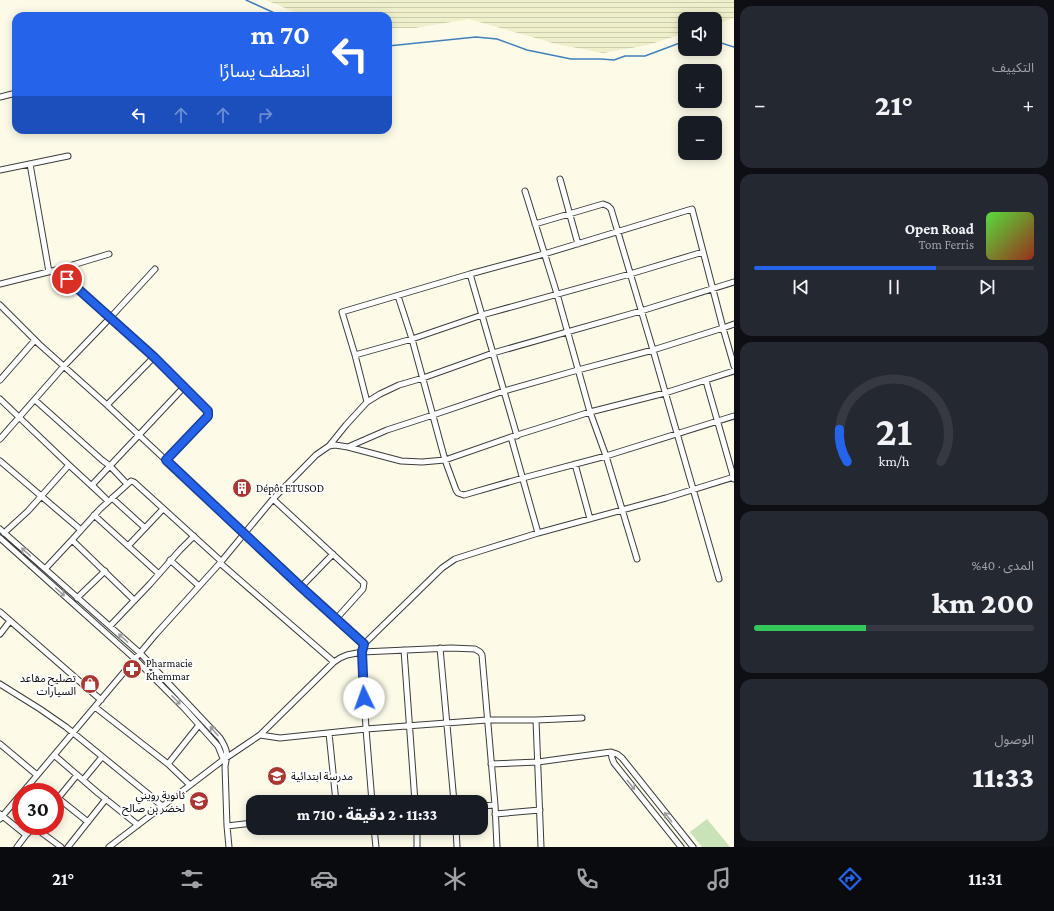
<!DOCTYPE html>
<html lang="ar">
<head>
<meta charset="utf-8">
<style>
	body { margin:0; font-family:"Crimson Pro","Noto Sans Arabic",serif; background:#242831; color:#f1f3f6; direction:rtl; height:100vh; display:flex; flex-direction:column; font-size:15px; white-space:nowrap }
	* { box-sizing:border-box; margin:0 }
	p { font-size:13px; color:#9ea1a6 }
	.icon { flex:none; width:22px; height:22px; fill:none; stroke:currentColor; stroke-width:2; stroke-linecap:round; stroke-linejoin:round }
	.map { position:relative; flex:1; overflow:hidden; direction:ltr }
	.sheet { display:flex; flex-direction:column; gap:6px; padding:6px; background:#0d0f14; width:320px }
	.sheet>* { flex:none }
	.guide { position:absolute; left:12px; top:12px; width:380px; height:122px; border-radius:12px; box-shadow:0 2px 10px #0003; direction:rtl; background:#2563eb; color:#fff; overflow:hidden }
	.controls { position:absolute; left:678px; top:12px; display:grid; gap:8px }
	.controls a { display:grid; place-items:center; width:44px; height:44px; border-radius:8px; background:#171b24; box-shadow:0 2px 10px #0003; font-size:20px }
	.speed { position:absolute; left:12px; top:783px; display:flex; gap:8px; font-size:20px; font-weight:700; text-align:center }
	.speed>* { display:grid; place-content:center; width:52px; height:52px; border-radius:50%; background:#171b24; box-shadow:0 2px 10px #0003; line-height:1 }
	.speed .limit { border:6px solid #d22; background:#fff; color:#111 }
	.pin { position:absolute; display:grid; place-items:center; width:34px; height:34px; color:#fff; margin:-17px; border:2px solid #fff; border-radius:50%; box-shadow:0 1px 4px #0007 }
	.me { position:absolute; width:44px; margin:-22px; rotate:357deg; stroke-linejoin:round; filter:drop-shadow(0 0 3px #0008) }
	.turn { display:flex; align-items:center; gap:14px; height:84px; padding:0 16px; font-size:18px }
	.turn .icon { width:52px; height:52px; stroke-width:2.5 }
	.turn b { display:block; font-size:28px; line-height:34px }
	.lanes { display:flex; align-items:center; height:38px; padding:0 16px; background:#0003; justify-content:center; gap:20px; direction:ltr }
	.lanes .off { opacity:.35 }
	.big { font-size:30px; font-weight:800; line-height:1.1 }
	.sheet .card { flex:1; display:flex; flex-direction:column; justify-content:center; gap:6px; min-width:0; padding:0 14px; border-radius:12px; background:#242831 }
	.sheet .dial { align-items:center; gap:0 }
	.dial svg { height:104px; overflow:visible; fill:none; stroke:#363941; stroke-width:7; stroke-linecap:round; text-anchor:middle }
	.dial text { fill:#f1f3f6; stroke:none }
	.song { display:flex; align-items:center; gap:12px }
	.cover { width:48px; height:48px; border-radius:6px; background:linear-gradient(135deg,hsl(110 70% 55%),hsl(10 70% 35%)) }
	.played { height:4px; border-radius:2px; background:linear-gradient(90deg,#2563eb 65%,#363941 65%) }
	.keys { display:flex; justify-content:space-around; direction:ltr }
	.heat { display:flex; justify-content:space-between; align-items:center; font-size:22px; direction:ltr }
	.charge { height:6px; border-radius:3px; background:linear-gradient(90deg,#34c759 40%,#363941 0) }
	.trip { position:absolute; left:246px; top:795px; width:242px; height:40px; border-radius:12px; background:#171b24; box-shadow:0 2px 10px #0003; font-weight:800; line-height:40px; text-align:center; direction:rtl }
	.menu { display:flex; height:64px; justify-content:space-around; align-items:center; background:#090b0e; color:#9ea1a6 }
	.menu .icon { width:28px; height:28px }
	.menu .on { color:#2563eb }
	.menu b { font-size:18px; color:#f1f3f6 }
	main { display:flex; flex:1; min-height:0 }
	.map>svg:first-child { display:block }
	.farmland { fill:url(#farmland-rules) }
	.grass { fill:#c9e2b7 }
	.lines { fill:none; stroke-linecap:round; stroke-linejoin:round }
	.stream { stroke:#4280bd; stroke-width:1.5 }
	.minor-casing { stroke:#3c3c3c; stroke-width:7 }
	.minor { stroke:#fff; stroke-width:5 }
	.oneway { stroke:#9d9d9d }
	.route-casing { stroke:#184099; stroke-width:10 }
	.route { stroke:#2563eb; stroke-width:7 }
	.labels { text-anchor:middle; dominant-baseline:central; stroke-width:4; stroke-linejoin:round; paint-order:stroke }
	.poi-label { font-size:11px; fill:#090909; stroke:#fff; text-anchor:start }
</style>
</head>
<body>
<main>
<section class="sheet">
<div class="card"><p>التكييف</p>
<div class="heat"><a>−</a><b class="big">21°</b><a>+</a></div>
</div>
<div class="card">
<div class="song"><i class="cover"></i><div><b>Open Road</b><p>Tom Ferris</p></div></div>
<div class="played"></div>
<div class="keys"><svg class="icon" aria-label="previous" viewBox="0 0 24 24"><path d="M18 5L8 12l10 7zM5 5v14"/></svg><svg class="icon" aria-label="pause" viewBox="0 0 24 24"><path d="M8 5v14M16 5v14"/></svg><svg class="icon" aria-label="next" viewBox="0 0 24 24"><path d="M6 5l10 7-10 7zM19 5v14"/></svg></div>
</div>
<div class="card dial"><svg viewBox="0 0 100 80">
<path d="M14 69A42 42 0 1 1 86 69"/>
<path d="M14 69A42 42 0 0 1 8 44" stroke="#2563eb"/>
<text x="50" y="56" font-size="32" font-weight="700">21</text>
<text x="50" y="72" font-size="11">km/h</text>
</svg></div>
<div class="card"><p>المدى · 40%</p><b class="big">200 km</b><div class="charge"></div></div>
<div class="card"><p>الوصول</p><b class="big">11:33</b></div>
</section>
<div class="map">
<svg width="734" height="847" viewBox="0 0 734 847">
	<defs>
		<pattern id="farmland-rules" width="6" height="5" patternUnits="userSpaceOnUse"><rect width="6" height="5" fill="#efefcc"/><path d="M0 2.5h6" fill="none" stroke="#ccccae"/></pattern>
	</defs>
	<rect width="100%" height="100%" fill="#fdfbe8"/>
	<path class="farmland" d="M 266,0 L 734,0 L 734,18 L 715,25 L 715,19 L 685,19 L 685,33 L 648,45 L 603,53 L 556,44 L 518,33 L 469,19 L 415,28 L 388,28 L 388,16 L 304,16 Z"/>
	<path class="grass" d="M 707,819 L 730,847 L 702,847 L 690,832 Z"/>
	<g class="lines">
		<path class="stream" d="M 246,0 L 281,16
			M 715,41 L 734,47
			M 388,46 L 476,37 L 497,39 L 527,50 L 571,59 L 601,59 L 614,60 L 625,56 L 645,56 L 685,41"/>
		<defs>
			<path id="minor" d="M 0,97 L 16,93
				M 30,164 L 49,272
				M 0,170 L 68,156
				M 560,179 L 578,244
				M 525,191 L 557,294 L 590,412 L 606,456 L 637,559
				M 535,224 L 603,204 L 608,206 L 611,209 L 653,350 L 719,579
				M 56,270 L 110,318 L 155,269
				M 470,274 L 517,436
				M 0,284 L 56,270 L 109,254
				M 398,296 L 412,339 L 445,460 L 456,490 L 458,493 L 464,495 L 523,478 L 606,456 L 734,416
				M 0,305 L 39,344 L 107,405 L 301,587 L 364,644
				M 355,355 L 412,339 L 482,315 L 630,274 L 703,252
				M 0,380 L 35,340
				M 706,381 L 734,479
				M 0,399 L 69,465 L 108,501 L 92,485 L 184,387
				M 35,400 L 102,460 L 110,466 L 127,484
				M 367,402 L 355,355 L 342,312 L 470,274 L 544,254 L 692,209 L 723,328 L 734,324
				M 107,405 L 154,357
				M 511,437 L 538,533
				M 0,439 L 64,366 L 110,318 L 154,357 L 208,412 L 208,416 L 204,420 L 166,460
				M 329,446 L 346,425 L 367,402 L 380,394 L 399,385 L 423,378 L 493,353 L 641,311 L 734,282
				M 348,447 L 387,430 L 433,415 L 504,391 L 578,370 L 653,350 L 723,328 L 734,366
				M 0,461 L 81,530
				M 575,464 L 590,519
				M 112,498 L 145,528
				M 273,499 L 364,583 L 363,589 L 336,619
				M 94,515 L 159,574
				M 0,529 L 140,653 L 220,738 C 227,749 228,753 225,766 L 227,826 L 229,847
				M 4,533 L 28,511 L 69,465
				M 0,538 L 135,659 L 184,708 L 218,746 L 224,761
				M 72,540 L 134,600
				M 128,546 L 163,509
				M 170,560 L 199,586
				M 220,563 L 334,662
				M 45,569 L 72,540 L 100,509 L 131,481 L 134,482 L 221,561
				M 301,587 L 333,554
				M 77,598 L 105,571
				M 0,612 L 101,700
				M 110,626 L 150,584 L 180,550 L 194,536
				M 0,634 L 10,621
				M 440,648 L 454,802
				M 404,650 L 415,802
				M 0,684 L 40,709 L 66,727 L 147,793 L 162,806
				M 95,707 L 168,764 L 190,785
				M 536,720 L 541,847
				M 329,733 L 336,802
				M 260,735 L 280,738 L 366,729 L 487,720 L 536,720 L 582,718
				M 0,744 L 37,775
				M 611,752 L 612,758 L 614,763 L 681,847
				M 54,755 L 98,793 L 138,825
				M 168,764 L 199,725
				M 491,764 L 538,762 L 611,752 L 617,754 L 622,758 L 693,847
				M 83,780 L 102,757
				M 27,787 L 34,792
				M 23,792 L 156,634 L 220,563 L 273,499 L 316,455 L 329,446 L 335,445 L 348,447 L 401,461 L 422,462 L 445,460 L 511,437 L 590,412 L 665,393 L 734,371
				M 58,798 L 88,822
				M 55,802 L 77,775
				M 372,802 L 366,729 L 362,652 L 364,644 L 442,568 L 455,559 L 480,551 L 538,533 L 666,498 L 734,477
				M 481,806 L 495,805
				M 0,814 L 26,835 L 34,827 L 61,847
				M 495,814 L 540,810
				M 0,819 L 21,794
				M 227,826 L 253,823
				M 374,828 L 376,847
				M 417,828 L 417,847
				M 456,828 L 457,847
				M 17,847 L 26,835
				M 68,847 L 106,799
				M 109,847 L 223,760 L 260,735 L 334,662 L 340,658 L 347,655 L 362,652 L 451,648 L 475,649 L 480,652 L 482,655 L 495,805 L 497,847"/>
		</defs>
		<use href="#minor" class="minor-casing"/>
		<use href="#minor" class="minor"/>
	</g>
	<defs><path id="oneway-shaft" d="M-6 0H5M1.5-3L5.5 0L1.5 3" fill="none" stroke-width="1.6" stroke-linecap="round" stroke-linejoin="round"/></defs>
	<g class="oneway">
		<use href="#oneway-shaft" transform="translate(26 552) rotate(-138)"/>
		<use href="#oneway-shaft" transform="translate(60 592) rotate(42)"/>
		<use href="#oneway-shaft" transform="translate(123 638) rotate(-138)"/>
		<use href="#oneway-shaft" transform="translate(176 700) rotate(45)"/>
		<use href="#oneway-shaft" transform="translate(214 731) rotate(-131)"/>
		<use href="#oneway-shaft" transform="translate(631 785) rotate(51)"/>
		<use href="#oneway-shaft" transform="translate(668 817) rotate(-128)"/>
	</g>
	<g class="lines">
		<defs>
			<path id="route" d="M 67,279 L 154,357 L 208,411 L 208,416 L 166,460 L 301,587 L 364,644 L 362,652 L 364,698"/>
		</defs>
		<use href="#route" class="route-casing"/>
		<use href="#route" class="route"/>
	</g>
	<defs>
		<symbol id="building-disc" viewBox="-11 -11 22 22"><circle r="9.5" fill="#a93832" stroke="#fff"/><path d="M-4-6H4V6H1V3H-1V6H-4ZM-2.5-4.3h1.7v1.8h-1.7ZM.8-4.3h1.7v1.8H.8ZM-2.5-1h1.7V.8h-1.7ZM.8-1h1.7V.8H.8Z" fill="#fff"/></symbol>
		<symbol id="pharmacy-disc" viewBox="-11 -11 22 22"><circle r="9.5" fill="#a93832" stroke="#fff"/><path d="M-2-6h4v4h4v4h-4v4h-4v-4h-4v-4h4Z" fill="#fff"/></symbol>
		<symbol id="shop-disc" viewBox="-11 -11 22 22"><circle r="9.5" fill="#a93832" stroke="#fff"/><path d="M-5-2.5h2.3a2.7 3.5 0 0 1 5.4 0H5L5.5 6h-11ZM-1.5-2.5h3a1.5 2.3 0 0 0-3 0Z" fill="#fff"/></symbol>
		<symbol id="school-disc" viewBox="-11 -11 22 22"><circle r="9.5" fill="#a93832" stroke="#fff"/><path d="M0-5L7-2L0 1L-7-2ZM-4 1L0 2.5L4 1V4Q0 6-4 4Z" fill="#fff"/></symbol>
	</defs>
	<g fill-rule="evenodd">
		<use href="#building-disc" x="231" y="477" width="22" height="22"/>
		<use href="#pharmacy-disc" x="121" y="658" width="22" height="22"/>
		<use href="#shop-disc" x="79" y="673" width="22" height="22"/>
		<use href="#school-disc" x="266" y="765" width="22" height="22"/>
		<use href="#school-disc" x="188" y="790" width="22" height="22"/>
	</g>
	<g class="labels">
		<g class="poi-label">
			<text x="256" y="488">Dépôt ETUSOD</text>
			<text x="146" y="663">Pharmacie<tspan x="146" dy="13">Khemmar</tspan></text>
			<text x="76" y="678" text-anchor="end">تصليح مقاعد<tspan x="76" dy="13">السيارات</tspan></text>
			<text x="291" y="776">مدرسة ابتدائية</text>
			<text x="185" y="795" text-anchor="end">ثانوية رويني<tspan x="185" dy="13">لخضر بن صالح</tspan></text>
		</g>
	</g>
</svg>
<div class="controls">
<a><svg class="icon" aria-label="sound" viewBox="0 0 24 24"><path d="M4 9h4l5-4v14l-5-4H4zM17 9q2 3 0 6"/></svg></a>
<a>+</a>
<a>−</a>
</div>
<div class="speed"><div class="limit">30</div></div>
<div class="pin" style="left:67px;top:279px;background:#d93025"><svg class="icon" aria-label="arrive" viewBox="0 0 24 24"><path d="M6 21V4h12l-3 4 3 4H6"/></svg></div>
<svg class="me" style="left:364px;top:698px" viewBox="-20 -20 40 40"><circle r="19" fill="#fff"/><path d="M0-13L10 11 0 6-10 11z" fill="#2563eb"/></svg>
<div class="trip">11:33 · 2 دقيقة · 710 m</div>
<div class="guide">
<div class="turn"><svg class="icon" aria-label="left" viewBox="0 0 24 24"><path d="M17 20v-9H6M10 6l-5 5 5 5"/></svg><div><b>70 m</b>انعطف يسارًا</div></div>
<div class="lanes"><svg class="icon" aria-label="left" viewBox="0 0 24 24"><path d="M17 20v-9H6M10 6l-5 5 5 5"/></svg><svg class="icon off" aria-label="ahead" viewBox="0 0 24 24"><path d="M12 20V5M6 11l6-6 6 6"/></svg><svg class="icon off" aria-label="ahead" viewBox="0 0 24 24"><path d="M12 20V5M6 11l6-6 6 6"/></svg><svg class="icon off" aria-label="right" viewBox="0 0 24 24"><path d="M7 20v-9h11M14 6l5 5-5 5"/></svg></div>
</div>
</div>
</main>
<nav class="menu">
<b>11:31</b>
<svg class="icon on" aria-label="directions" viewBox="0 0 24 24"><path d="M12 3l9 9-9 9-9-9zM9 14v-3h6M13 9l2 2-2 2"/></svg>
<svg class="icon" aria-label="music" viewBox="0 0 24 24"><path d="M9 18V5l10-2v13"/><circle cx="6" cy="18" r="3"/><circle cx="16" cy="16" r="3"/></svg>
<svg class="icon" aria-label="phone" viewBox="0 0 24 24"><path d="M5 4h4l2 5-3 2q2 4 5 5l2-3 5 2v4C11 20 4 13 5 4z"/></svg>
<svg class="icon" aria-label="climate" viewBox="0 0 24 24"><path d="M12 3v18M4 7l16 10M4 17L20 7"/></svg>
<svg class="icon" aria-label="car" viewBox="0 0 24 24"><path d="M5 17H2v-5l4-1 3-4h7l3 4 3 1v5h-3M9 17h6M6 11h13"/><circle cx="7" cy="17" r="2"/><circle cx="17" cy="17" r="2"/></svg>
<svg class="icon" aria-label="filters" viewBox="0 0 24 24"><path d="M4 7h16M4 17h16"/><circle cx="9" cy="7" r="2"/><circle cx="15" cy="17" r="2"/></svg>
<b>21°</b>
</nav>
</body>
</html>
